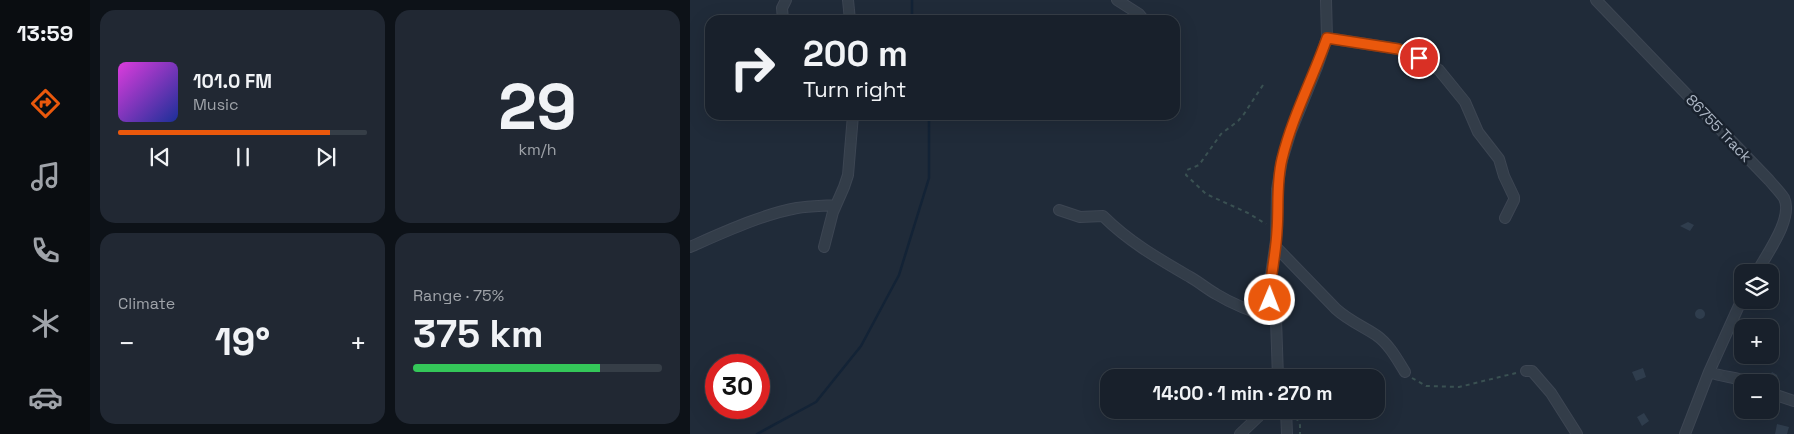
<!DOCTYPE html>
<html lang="en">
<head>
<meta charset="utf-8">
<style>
	body { margin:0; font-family:"Space Grotesk",sans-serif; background:#212833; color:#f1f3f6; height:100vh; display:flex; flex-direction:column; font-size:19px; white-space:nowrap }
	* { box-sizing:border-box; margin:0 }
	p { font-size:16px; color:#9fa3a9 }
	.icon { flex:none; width:28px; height:28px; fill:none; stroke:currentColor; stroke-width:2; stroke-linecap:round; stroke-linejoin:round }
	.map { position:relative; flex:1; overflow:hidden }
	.side { display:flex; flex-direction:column; gap:10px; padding:10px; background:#0d1218; width:600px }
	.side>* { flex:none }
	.hud { position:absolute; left:15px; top:15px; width:475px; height:105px; border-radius:15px; box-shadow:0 5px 20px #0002,0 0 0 1px #363e47; background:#18202b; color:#f1f3f6; overflow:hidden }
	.tools { position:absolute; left:1044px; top:264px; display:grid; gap:10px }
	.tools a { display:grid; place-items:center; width:45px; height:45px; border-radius:10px; background:#18202b; box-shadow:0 5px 20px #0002,0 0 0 1px #363e47; font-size:25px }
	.speed { position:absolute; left:15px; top:354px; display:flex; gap:10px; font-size:25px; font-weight:700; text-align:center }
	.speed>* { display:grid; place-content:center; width:65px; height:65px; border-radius:50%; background:#18202b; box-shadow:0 5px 20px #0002,0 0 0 1px #363e47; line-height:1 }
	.speed .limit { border:8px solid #d22; background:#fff; color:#111 }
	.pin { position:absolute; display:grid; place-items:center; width:42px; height:42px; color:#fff; margin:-21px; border:2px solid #fff; border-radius:50%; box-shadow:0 1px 5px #0007 }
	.me { position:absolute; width:55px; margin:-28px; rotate:1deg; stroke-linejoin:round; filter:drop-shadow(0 0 4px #0008) }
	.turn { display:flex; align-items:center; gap:18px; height:105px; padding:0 15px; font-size:22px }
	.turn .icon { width:65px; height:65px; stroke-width:2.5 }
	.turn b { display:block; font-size:35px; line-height:42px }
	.big { font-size:38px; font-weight:700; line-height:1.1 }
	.side .card { flex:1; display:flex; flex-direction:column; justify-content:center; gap:8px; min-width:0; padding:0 18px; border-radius:15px; background:#212833 }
	.side .dial { align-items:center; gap:0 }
	.dial b { font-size:65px; line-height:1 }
	.song { display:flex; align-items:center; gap:15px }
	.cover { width:60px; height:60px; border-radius:8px; background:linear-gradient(135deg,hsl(300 70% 55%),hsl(230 70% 35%)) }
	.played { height:5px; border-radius:2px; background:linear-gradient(90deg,#ea580c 85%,#363e47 85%) }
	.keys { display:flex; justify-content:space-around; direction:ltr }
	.heat { display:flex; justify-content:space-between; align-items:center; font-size:28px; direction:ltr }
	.charge { height:8px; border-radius:4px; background:linear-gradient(90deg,#34c759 75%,#363e47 0) }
	.side .tiles { flex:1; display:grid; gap:10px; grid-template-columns:repeat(2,1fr) }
	.trip { position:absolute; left:410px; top:369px; width:285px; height:50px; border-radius:15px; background:#18202b; box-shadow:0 5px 20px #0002,0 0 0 1px #363e47; font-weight:700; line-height:50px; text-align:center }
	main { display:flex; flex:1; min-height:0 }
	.dock { display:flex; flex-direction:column; width:90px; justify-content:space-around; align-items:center; background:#0a0d11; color:#9fa3a9 }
	.dock .icon { width:35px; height:35px }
	.dock .current { color:#ea580c }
	.dock b { font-size:22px; color:#f1f3f6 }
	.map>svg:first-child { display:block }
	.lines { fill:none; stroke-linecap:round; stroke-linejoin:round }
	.stream { stroke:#132336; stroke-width:2.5 }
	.building { fill:#2f3d4d }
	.street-casing { stroke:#3d4653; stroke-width:12 }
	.path { stroke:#3a5152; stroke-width:2; stroke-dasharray:4 4; stroke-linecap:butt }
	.street { stroke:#333d49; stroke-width:10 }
	.route-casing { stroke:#983908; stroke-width:12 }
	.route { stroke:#ea580c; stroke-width:9 }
	.labels { text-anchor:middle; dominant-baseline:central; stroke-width:5; stroke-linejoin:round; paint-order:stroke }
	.street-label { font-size:15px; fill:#aeb8c6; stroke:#19222e }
</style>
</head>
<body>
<main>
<nav class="dock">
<b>13:59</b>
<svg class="icon current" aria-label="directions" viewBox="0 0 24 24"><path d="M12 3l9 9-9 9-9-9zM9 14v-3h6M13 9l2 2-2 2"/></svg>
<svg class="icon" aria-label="music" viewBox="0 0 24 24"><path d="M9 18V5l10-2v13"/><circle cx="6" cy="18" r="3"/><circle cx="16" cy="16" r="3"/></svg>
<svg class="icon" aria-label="phone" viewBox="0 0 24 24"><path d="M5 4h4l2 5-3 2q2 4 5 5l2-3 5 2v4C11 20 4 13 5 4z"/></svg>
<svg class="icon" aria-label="climate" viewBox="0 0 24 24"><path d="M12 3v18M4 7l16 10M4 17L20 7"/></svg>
<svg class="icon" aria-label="car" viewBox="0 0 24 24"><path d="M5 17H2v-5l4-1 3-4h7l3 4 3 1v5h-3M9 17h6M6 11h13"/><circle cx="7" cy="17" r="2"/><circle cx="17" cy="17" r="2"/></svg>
</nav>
<section class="side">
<div class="tiles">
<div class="card">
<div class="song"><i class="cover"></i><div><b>101.0 FM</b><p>Music</p></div></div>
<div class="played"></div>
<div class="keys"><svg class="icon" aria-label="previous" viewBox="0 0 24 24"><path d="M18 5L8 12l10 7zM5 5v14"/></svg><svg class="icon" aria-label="pause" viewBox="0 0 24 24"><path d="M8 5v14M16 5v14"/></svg><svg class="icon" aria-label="next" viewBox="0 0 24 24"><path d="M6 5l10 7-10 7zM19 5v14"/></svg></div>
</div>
<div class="card dial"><b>29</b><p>km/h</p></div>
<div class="card"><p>Climate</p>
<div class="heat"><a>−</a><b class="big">19°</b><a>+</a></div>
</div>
<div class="card"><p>Range · 75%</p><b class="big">375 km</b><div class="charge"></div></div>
</div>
</section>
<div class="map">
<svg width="1104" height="434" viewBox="0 0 1104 434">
	<rect width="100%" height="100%" fill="#202b39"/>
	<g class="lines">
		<path class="stream" d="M 222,20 L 222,0
			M 67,434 L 126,402 L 171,346 L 209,275 L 239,178 L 239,115"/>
	</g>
	<path class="building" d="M 998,222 L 1004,225 L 1000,231 L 990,226 Z
		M1005 314a5 5 0 1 1 10 0a5 5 0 1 1-10 0Z
		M 953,368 L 956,377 L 946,381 L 942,372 Z
		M 1082,372 L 1087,375 L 1088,379 L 1084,382 L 1078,379 Z
		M 954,413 L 959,421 L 952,426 L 947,417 Z
		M 1087,424 L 1099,427 L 1097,434 L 1085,434 Z"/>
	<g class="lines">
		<defs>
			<path id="street" d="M 158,0 L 160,20
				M 427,0 L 449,14 L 454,20
				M 906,0 L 1079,180 C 1084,186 1090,192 1094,198 C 1104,218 1076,255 1067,272
				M 93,20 L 92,8 L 96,0
				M 637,38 L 709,49 L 729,58 L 749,70 L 775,102 L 788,132 L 809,159 L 814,176 L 824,197 L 824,200 L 815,218
				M 369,210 L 390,217 L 413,216 C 439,242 469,259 500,277 C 509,282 517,289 526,294 C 544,305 565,313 586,319
				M 585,246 L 646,309 C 658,320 672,326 686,335 C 699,344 707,359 715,372
				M 0,247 C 32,233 73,214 107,208 C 119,206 133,206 146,205
				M 134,247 L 143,212 L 154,187 L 158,175 L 163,115
				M 836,371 L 842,371 L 861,393 L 887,434
				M 1019,372 C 1032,377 1046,377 1059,382
				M 588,378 L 586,319 L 580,299 L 580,281 L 586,240 L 587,189 L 592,160 L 601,131 L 627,67 L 637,38 L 636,0
				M 1080,393 L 1104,401
				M 596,410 L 597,434
				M 550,434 L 568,417 L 573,410
				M 995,434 L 1019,372 L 1052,299"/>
		</defs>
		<use href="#street" class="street-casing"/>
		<path class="path" d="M 573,85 L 554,114 L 548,121 L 531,134 L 509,165 L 497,170 L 496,175 L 516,194 L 558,213 L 576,224
			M 722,378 L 736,386 L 769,387 L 826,373
			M 606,417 L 610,425 L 610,434"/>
		<use href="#street" class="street"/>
	</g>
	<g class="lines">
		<defs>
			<path id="route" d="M 580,300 C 580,276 586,254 587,231 C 589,207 586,183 592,159 C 602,117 623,78 637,38 L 708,49 L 729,58"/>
		</defs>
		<use href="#route" class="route-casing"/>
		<use href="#route" class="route"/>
	</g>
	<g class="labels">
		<g class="street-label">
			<text transform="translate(1029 128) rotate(46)">86755 Track</text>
		</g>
	</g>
</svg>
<div class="tools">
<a><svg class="icon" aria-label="layers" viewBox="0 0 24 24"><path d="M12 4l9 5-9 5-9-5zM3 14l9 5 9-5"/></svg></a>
<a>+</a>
<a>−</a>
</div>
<div class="speed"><div class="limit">30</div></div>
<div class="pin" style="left:729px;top:58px;background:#d93025"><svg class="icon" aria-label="arrive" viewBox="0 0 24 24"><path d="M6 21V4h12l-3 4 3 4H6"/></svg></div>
<svg class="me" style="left:580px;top:300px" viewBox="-20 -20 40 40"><circle r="17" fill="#ea580c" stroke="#fff" stroke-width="3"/><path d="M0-11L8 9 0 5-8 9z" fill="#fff"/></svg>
<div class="trip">14:00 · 1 min · 270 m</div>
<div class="hud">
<div class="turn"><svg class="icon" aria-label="right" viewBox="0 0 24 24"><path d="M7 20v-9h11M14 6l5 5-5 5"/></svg><div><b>200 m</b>Turn right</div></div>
</div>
</div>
</main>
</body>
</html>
